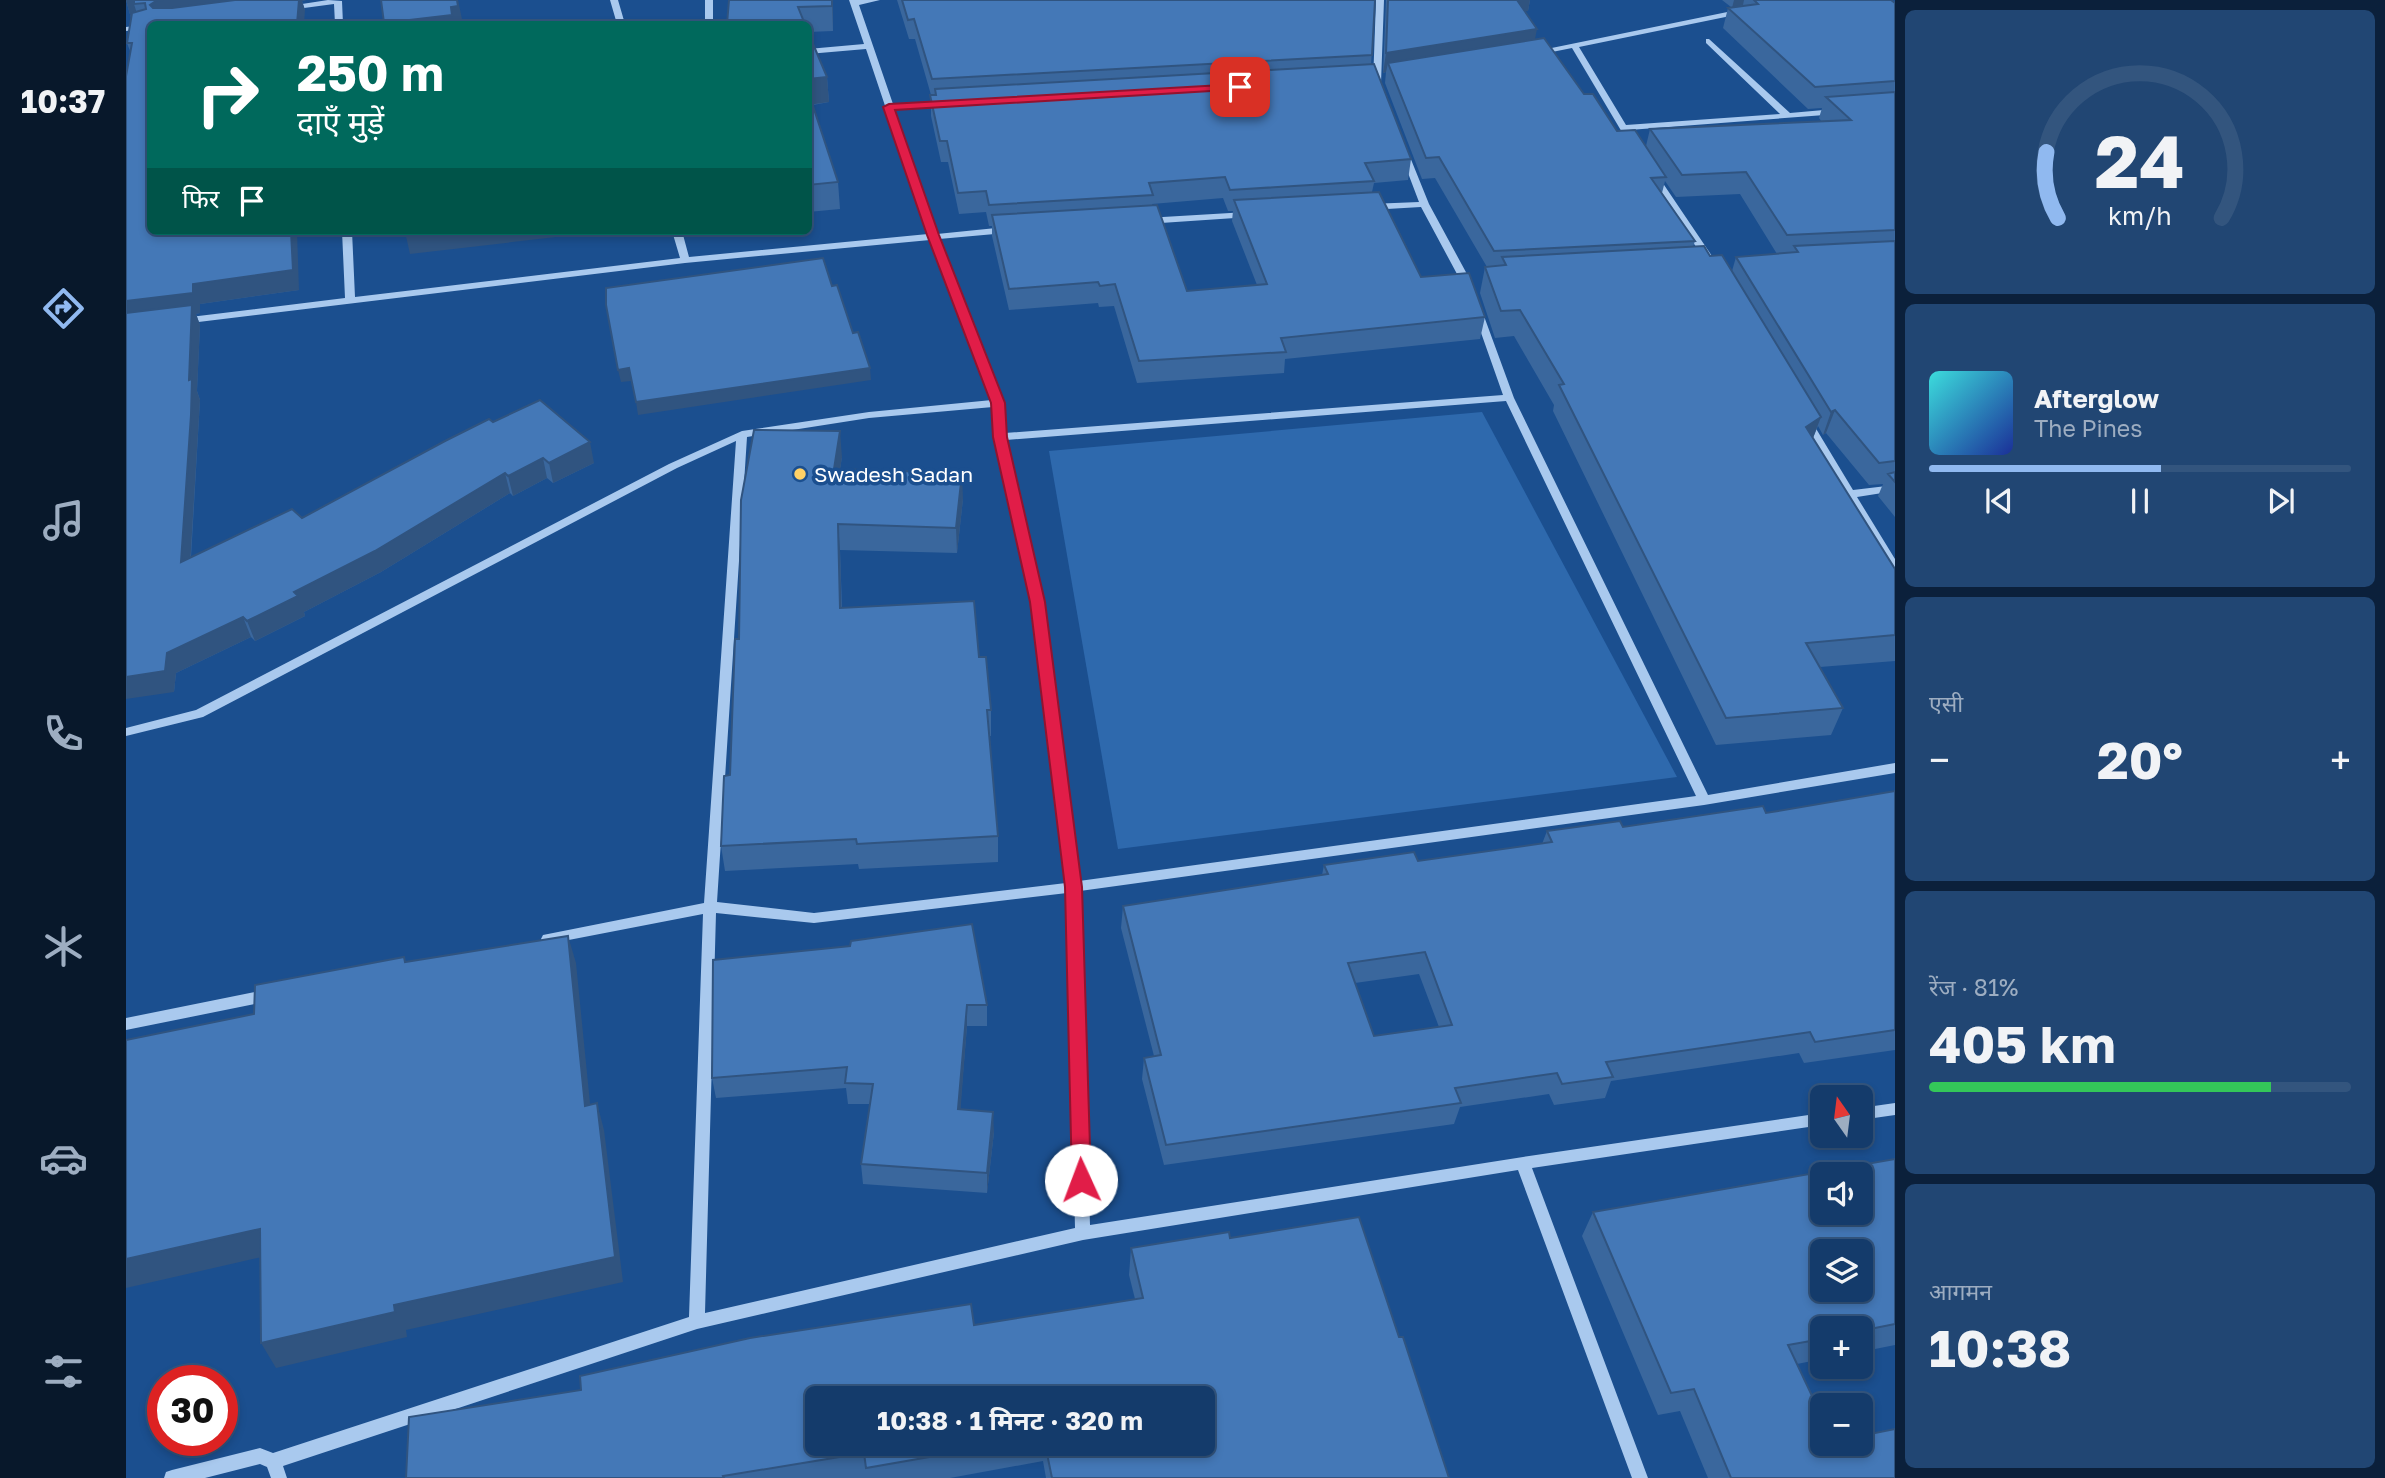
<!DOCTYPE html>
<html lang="hi">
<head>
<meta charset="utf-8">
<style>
	body { margin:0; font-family:"Golos Text","Noto Sans Devanagari",sans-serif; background:#214673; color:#f1f3f6; height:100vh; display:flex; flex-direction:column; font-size:26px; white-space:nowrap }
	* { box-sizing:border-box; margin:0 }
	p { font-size:23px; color:#9dadc1 }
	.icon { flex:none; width:38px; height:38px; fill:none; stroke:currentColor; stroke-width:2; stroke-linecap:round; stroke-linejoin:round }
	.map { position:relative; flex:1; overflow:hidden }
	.details { display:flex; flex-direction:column; gap:10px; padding:10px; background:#0b203b; width:490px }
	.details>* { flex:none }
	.top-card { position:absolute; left:21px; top:21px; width:665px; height:214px; border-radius:10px; box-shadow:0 4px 10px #0003,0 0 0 2px #33557e; background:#00695c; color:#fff; overflow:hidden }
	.needle { width:46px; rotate:346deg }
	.fabs { position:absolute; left:1684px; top:1085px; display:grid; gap:14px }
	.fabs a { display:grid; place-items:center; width:63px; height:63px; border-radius:10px; background:#143b6b; box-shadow:0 4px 10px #0003,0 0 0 2px #33557e; font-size:35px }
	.speed { position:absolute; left:21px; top:1365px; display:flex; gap:14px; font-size:35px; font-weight:700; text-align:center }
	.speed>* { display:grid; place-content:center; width:91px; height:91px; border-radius:50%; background:#143b6b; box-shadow:0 4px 10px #0003,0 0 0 2px #33557e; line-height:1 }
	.speed .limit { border:10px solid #d22; background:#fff; color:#111 }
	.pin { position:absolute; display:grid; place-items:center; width:60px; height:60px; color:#fff; margin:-30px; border-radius:14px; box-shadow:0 4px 10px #0006 }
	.me { position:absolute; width:77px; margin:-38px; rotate:358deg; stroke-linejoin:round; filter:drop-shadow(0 0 5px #0008) }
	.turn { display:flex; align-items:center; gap:24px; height:147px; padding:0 35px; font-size:32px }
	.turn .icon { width:91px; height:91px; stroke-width:2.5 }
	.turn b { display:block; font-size:49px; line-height:60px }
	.then { display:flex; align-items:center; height:66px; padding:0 35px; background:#0003; gap:14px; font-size:26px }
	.big { font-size:52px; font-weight:700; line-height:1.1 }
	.details .widget { flex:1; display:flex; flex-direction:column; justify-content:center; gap:10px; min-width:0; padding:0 24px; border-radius:10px; background:#214673 }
	.details .dial { align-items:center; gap:0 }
	.dial svg { height:182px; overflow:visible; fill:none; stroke:#33557e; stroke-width:7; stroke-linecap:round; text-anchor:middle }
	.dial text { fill:#f1f3f6; stroke:none }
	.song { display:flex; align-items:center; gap:21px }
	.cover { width:84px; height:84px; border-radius:10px; background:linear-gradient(135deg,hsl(180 70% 55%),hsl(230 70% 35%)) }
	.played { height:7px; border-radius:4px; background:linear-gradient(90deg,#90b9f0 55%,#33557e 55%) }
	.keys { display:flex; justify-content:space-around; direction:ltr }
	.heat { display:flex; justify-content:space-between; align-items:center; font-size:38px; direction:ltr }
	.charge { height:10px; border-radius:5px; background:linear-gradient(90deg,#34c759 81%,#33557e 0) }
	.trip { position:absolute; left:679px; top:1386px; width:410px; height:70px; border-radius:10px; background:#143b6b; box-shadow:0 4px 10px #0003,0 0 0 2px #33557e; font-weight:700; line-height:70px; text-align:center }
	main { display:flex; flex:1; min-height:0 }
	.tabs { display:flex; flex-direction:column; width:126px; justify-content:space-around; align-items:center; background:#08182b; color:#9dadc1 }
	.tabs .icon { width:49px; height:49px }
	.tabs .current { color:#90b9f0 }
	.tabs b { font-size:32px; color:#f1f3f6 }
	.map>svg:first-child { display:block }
	.green { fill:#2e69ad }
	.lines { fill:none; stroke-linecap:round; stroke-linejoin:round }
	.minor { fill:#a9c9ee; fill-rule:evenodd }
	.wall { fill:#3a679d; fill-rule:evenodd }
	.shaded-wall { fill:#305480 }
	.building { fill:#4478b7; stroke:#305480; stroke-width:2; fill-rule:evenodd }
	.route { fill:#e11d48; stroke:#92132f; stroke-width:2 }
	.poi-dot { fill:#ffd166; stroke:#1b4f8f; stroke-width:2.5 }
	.labels { text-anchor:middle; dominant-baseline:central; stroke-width:7; stroke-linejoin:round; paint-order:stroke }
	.poi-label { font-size:21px; fill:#fff; stroke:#1b4f8f; text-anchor:start }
</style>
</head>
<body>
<main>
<nav class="tabs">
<b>10:37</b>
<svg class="icon current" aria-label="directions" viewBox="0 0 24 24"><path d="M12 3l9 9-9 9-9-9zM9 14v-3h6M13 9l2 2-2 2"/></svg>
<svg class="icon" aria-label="music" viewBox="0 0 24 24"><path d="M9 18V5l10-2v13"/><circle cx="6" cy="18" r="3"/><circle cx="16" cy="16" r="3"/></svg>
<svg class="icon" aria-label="phone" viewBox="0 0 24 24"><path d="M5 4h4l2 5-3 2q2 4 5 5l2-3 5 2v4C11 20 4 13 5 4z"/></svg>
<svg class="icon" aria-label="climate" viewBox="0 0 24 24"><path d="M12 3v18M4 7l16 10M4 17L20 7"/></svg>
<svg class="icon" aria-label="car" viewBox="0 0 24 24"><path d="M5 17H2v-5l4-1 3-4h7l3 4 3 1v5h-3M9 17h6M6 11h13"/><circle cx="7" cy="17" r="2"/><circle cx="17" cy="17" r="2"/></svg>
<svg class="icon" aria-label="filters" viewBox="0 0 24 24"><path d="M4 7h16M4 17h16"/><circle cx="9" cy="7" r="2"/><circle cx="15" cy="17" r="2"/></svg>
</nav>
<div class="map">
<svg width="1769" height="1478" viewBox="0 0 1769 1478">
	<rect width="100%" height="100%" fill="#1b4f8f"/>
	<path class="green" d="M 1356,412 L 1551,777 L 992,849 L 923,451 Z"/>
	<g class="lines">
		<path class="minor" d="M 202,0 L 216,1 L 217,24 L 209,24 L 208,4 L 163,10 L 159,8 L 163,6 Z
			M 484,0 L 492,0 L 499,24 L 491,24 Z
			M 579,0 L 587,0 L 587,24 L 579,24 Z
			M 723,0 L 754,0 L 733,5 L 767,104 L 822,101 L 826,104 L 822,107 L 768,109 L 811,234 L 880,227 L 885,230 L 880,233 L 813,239 L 877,403 L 879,433 L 1377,395 L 1347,310 L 1349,308 L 1355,308 L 1388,398 L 1582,795 L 1769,763 L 1769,773 L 1578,805 L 954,891 L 964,1225 L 1397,1157 L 1696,1113 L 1696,1125 L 1406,1168 L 1522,1478 L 1506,1478 L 1392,1170 L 957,1240 L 571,1329 L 157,1466 L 161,1478 L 145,1478 L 141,1467 L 134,1464 L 79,1478 L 38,1478 L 40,1472 L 46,1470 L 134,1448 L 147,1453 L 563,1317 L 577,914 L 422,944 L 417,943 L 415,939 L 417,935 L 422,934 L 578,903 L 610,441 L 551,468 L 77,717 L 0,736 L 0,728 L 70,710 L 543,464 L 616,431 L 743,412 L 866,400 L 804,240 L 559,263 L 56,324 L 51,321 L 56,318 L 219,298 L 216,231 L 226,231 L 229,297 L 554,258 L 546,231 L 556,231 L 563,257 L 802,234 L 740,49 L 682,54 L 682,49 L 738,44 ZM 1380,401 L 1570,796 L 953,881 L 917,602 L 880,440 ZM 867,407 L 869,437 L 905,602 L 940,883 L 688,913 L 591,902 L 621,437 L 743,418 ZM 941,893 L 949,1228 L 579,1313 L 590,913 L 688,923 Z
			M 1250,0 L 1258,0 L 1255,83 L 1251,86 L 1247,83 Z
			M 1616,9 L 1619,9 L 1619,13 L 1453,47 L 1500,125 L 1654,114 L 1580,43 L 1580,39 L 1583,39 L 1664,113 L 1709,109 L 1713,112 L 1712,114 L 1503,130 L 1510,142 L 1506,145 L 1503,144 L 1446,48 L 1411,55 L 1407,53 L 1411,51 Z
			M 24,24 L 27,24 L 24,24 L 24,28 L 0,31 L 0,27 Z
			M 1278,149 L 1282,152 L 1303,204 L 1348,287 L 1346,289 L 1343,290 L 1338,287 L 1295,207 L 1244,210 L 1239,207 L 1244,204 L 1293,202 L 1274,152 Z
			M 1527,172 L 1530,173 L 1588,259 L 1586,261 L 1580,261 L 1578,259 L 1523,175 Z
			M 1121,212 L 1126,215 L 1124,217 L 1020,224 L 1015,221 L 1020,218 Z
			M 1681,419 L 1686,422 L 1727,490 L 1769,485 L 1769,491 L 1731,497 L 1769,559 L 1769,572 L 1765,571 L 1676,422 Z
			M 144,989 L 149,991 L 151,995 L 149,999 L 144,1001 L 0,1030 L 0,1018 Z
			M 1769,1103 L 1769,1115 L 1734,1120 L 1734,1108 Z"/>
	</g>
	<path class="wall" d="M 0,0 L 180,0 L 176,1 L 179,10 L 24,24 L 173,290 L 74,304 L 74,313 L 70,314 L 74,325 L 71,391 L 74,400 L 65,557 L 176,518 L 367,422 L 468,463 L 427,483 L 421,478 L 387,496 L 384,493 L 255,572 L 178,612 L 179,616 L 129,641 L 125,637 L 50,673 L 48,692 L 4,51 L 1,43 L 5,18 Z
		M 603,0 L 707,0 L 707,31 L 682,32 L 682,24 L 601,24 Z
		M 771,0 L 1249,0 L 1245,65 L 1285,159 L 1282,180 L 1248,183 L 1246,192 L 1295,277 L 1359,317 L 1354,339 L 1159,359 L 1158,373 L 1011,383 L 988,306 L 973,307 L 972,303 L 883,310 L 866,236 L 866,226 L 863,226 L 860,212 L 833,214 L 822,162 L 815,162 L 805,116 L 805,95 L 789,39 L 783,39 ZM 1097,198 L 1102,211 L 1107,211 L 1106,221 L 1131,285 L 1061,291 L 1026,204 Z
		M 1260,0 L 1404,0 L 1402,11 L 1399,11 L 1409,39 L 1491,131 L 1520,146 L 1524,129 L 1696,122 L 1693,118 L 1696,108 L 1682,109 L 1597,28 L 1602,8 L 1605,7 L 1596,0 L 1765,0 L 1769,3 L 1769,517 L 1752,496 L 1757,484 L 1743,485 L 1700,433 L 1697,435 L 1692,426 L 1687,438 L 1769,569 L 1769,661 L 1694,667 L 1717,708 L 1705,735 L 1590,745 L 1427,411 L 1428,405 L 1388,336 L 1369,338 L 1354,293 L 1359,267 L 1361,267 L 1309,178 L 1296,179 L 1259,83 L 1260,72 L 1257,73 ZM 1539,181 L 1550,197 L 1614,194 L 1651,254 L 1610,257 L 1606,271 L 1567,247 L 1569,241 L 1536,193 Z
		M 682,32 L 701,77 L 703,102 L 687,105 L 712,182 L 714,209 L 682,212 Z
		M 716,457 L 714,469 L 837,499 L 831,553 L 714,550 L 716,608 L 853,657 L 865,710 L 865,736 L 863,736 L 872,836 L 872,862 L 733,869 L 732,864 L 599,871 L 595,846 L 604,775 L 613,639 Z
		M 1769,791 L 1769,1050 L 1678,1063 L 1673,1053 L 1485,1081 L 1479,1098 L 1428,1105 L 1423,1094 L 1334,1107 L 1328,1124 L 1038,1165 L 1016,1079 L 1018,1058 L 1028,1056 L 995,928 L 997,906 L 1196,875 L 1198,865 L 1292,861 L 1416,844 L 1421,831 L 1497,827 L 1640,813 ZM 1293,974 L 1313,1027 L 1248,1036 L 1229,983 Z
		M 587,960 L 861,1005 L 861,1026 L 841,1026 L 834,1109 L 868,1132 L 861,1193 L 737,1184 L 735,1164 L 744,1104 L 722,1104 L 720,1088 L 590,1098 L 586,1078 Z
		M 1769,1159 L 1769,1345 L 1734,1352 L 1734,1328 L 1696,1328 L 1696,1359 L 1671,1364 L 1696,1444 L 1769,1478 L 1582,1478 L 1554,1411 L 1532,1415 L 1456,1236 L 1467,1212 Z
		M 1104,1238 L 1273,1337 L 1323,1478 L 920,1478 L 917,1461 L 824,1478 L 280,1478 L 455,1390 L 1009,1299 L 1003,1275 L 1005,1248 ZM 1076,1398 L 1076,1444 L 691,1444 Z"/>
	<path class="shaded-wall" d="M 0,0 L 9,0 L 8,4 L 12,17 L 5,18 Z
		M 37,0 L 112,0 L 37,19 L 24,5 L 30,1 Z
		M 120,0 L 180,0 L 176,1 L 179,10 L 178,24 L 171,24 Z
		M 331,0 L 332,0 L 337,24 L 258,24 L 258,23 L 325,7 Z
		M 706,0 L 707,0 L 707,31 Z
		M 1385,0 L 1404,0 L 1402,11 L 1383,14 Z
		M 1608,0 L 1618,0 L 1617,5 L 1606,8 Z
		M 1411,29 L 1407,49 L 1262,63 L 1260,72 L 1257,73 L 1260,53 Z
		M 701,77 L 703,102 L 682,105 L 682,79 Z
		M 165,231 L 171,231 L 173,290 L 74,304 L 74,313 L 70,314 L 74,325 L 71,391 L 74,400 L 63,582 L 55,562 L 0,322 L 0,301 L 67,284 Z
		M 327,231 L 482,231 L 284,254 L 280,236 Z
		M 503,368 L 505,381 L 495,382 L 492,370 Z
		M 744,368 L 745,380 L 512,415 L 510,402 Z
		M 1709,410 L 1700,433 L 1697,435 L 1705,412 Z
		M 1695,417 L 1685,443 L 1680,427 Z
		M 714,431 L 716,457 L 710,494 L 708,469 Z
		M 464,442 L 468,463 L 427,483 L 423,463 Z
		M 417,458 L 421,478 L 387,496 L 382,476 Z
		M 379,473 L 384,493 L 255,572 L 178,612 L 179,616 L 129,641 L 121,621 L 168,592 Z
		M 836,473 L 837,499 L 831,553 L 830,528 Z
		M 712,524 L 714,550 L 716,634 L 714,608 Z
		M 117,617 L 125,637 L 50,673 L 48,692 L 0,699 L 0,677 L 41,653 Z
		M 442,936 L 450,963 L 467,1133 L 459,1106 Z
		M 841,1005 L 841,1026 L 833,1130 L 832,1109 Z
		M 471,1103 L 478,1130 L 497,1282 L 280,1330 L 281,1337 L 150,1368 L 135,1343 L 268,1305 Z
		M 867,1112 L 868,1132 L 861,1193 L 861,1173 Z
		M 134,1229 L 149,1254 L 0,1288 L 0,1259 Z"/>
	<path class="building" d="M 8,0 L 37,0 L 30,1 L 24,5 L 27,8 L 46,8 L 109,0 L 173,0 L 171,24 L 24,24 L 24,231 L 165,231 L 167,270 L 67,284 L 67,293 L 0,301 L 0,76 L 6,43 L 1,43 L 6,13 L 20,9 L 19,3 L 8,4 Z
		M 255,0 L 331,0 L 332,6 L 325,7 L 326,15 L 258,23 Z
		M 603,0 L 706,0 L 706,6 L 672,7 L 678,22 L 678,24 L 601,24 Z
		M 776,0 L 1249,0 L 1246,55 L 806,79 L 788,19 L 782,20 Z
		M 1262,0 L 1391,0 L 1411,29 L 1260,53 Z
		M 1628,0 L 1765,0 L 1769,3 L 1769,81 L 1689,87 L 1602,8 L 1632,4 Z
		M 682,32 L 701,77 L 682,79 Z
		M 1418,38 L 1458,94 L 1467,94 L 1491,131 L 1509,130 L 1540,177 L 1525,178 L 1569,241 L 1368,251 L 1313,157 L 1300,158 L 1262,63 Z
		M 1248,64 L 1285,159 L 1239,163 L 1248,181 L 1104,190 L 1099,177 L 1023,183 L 1027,195 L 863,205 L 860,191 L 832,193 L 821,141 L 814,141 L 804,95 L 810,95 L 809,89 Z
		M 682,91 L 712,182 L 682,185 Z
		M 1769,92 L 1769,230 L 1661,235 L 1620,172 L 1556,175 L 1524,129 L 1725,120 L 1700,97 Z
		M 1253,192 L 1295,277 L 1343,273 L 1359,317 L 1155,338 L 1160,352 L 1013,361 L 989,284 L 974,286 L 972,282 L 883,289 L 866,215 L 1031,205 L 1061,291 L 1141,284 L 1108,200 Z
		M 280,231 L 327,231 L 280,236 Z
		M 1769,241 L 1769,461 L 1753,463 L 1709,410 L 1705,412 L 1610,257 L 1672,252 L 1668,246 Z
		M 1578,246 L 1584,256 L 1596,255 L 1695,417 L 1680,427 L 1769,569 L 1769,635 L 1680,643 L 1717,708 L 1600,718 L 1433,385 L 1438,384 L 1394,310 L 1375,311 L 1359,267 L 1380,265 L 1376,257 Z
		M 697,258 L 706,286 L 711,285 L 727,333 L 732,332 L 744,368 L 510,402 L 503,368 L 492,370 L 480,305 L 480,288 Z
		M 66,305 L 63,380 L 66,379 L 65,415 L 55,562 L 166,509 L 176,518 L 319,441 L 363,419 L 367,422 L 414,400 L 464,442 L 423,463 L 417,458 L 382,476 L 379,473 L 249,551 L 168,592 L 172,596 L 121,621 L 117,617 L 41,653 L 39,671 L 0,677 L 0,313 Z
		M 628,430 L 714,431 L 708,469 L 836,473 L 830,528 L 712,524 L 714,608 L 848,601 L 853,657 L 860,657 L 865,710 L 861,710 L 872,836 L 731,844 L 730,839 L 595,846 L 598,776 L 604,775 L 609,639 L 613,639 L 615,500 Z
		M 1769,472 L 1769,482 L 1762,474 Z
		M 1769,791 L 1769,1030 L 1689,1042 L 1684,1032 L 1480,1062 L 1487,1077 L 1436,1084 L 1431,1073 L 1329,1088 L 1335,1103 L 1040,1145 L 1018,1058 L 1035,1055 L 997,906 L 1202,874 L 1198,865 L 1288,852 L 1292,861 L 1426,842 L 1421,831 L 1494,821 L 1497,827 L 1637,806 L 1640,813 ZM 1299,952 L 1326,1025 L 1248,1036 L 1222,963 Z
		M 846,924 L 861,1005 L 841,1005 L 832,1109 L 867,1112 L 861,1173 L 735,1164 L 747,1084 L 719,1083 L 721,1067 L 586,1078 L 587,960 L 724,946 L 725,941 Z
		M 442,936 L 459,1106 L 471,1103 L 489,1257 L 268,1305 L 269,1312 L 135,1343 L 134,1229 L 0,1259 L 0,1040 L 128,1014 L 129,985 L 278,957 L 279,962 Z
		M 1769,1159 L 1769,1324 L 1734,1331 L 1734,1328 L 1696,1328 L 1696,1339 L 1662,1345 L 1696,1417 L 1696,1444 L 1734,1444 L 1734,1436 L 1769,1429 L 1769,1478 L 1605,1478 L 1568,1389 L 1545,1393 L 1467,1212 ZM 1696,1174 L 1734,1174 L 1734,1213 L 1696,1213 ZM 1696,1251 L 1734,1251 L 1734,1290 L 1696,1290 Z
		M 1233,1217 L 1273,1337 L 1277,1337 L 1323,1478 L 926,1478 L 919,1444 L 1076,1444 L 1076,1398 L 691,1398 L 691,1444 L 878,1444 L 740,1468 L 738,1453 L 597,1476 L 598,1478 L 280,1478 L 283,1417 L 455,1390 L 454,1376 L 624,1338 L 845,1304 L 848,1325 L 1017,1298 L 1005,1248 L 1103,1232 L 1104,1238 Z"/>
	<path class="route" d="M 1114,84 L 1120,87 L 1118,89 L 769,110 L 813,235 L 879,403 L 881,437 L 919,602 L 956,887 L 965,1180 L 962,1186 L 955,1188 L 949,1186 L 946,1180 L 939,887 L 904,602 L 867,437 L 865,403 L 801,235 L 757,107 L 763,104 Z"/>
	<circle class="poi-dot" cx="674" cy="474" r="7"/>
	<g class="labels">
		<g class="poi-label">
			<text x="688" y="474">Swadesh Sadan</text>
		</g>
	</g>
</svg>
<div class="fabs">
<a><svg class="needle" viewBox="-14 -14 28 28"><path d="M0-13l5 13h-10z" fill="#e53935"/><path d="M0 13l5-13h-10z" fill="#9dadc1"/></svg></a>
<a><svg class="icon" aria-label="sound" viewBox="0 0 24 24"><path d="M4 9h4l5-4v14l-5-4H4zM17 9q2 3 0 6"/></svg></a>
<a><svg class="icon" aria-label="layers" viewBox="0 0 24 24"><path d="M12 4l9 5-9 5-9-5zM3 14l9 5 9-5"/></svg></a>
<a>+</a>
<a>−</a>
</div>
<div class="speed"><div class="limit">30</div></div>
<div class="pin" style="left:1114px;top:87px;background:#d93025"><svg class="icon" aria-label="arrive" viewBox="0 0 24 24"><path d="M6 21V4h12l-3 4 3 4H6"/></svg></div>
<svg class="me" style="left:955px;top:1180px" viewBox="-20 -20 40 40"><circle r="19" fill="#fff"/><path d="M0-13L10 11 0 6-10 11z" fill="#e11d48"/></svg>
<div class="trip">10:38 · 1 मिनट · 320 m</div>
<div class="top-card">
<div class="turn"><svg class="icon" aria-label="right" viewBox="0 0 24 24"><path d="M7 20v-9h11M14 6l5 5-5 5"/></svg><div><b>250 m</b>दाएँ मुड़ें</div></div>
<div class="then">फिर<svg class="icon" aria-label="arrive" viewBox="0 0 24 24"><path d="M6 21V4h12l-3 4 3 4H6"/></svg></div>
</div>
</div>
<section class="details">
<div class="widget dial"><svg viewBox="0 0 100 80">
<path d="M14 69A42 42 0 1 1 86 69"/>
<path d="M14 69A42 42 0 0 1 9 40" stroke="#90b9f0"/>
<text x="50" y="56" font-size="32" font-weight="700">24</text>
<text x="50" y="72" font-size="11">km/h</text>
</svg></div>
<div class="widget">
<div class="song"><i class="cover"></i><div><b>Afterglow</b><p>The Pines</p></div></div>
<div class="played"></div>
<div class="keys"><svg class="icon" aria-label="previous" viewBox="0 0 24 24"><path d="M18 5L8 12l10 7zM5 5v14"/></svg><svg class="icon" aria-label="pause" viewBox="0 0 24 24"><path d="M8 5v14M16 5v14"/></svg><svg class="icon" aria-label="next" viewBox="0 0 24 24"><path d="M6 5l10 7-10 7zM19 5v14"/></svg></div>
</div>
<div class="widget"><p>एसी</p>
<div class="heat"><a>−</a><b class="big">20°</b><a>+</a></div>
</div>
<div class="widget"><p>रेंज · 81%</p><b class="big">405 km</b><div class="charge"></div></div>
<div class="widget"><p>आगमन</p><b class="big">10:38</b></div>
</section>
</main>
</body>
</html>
